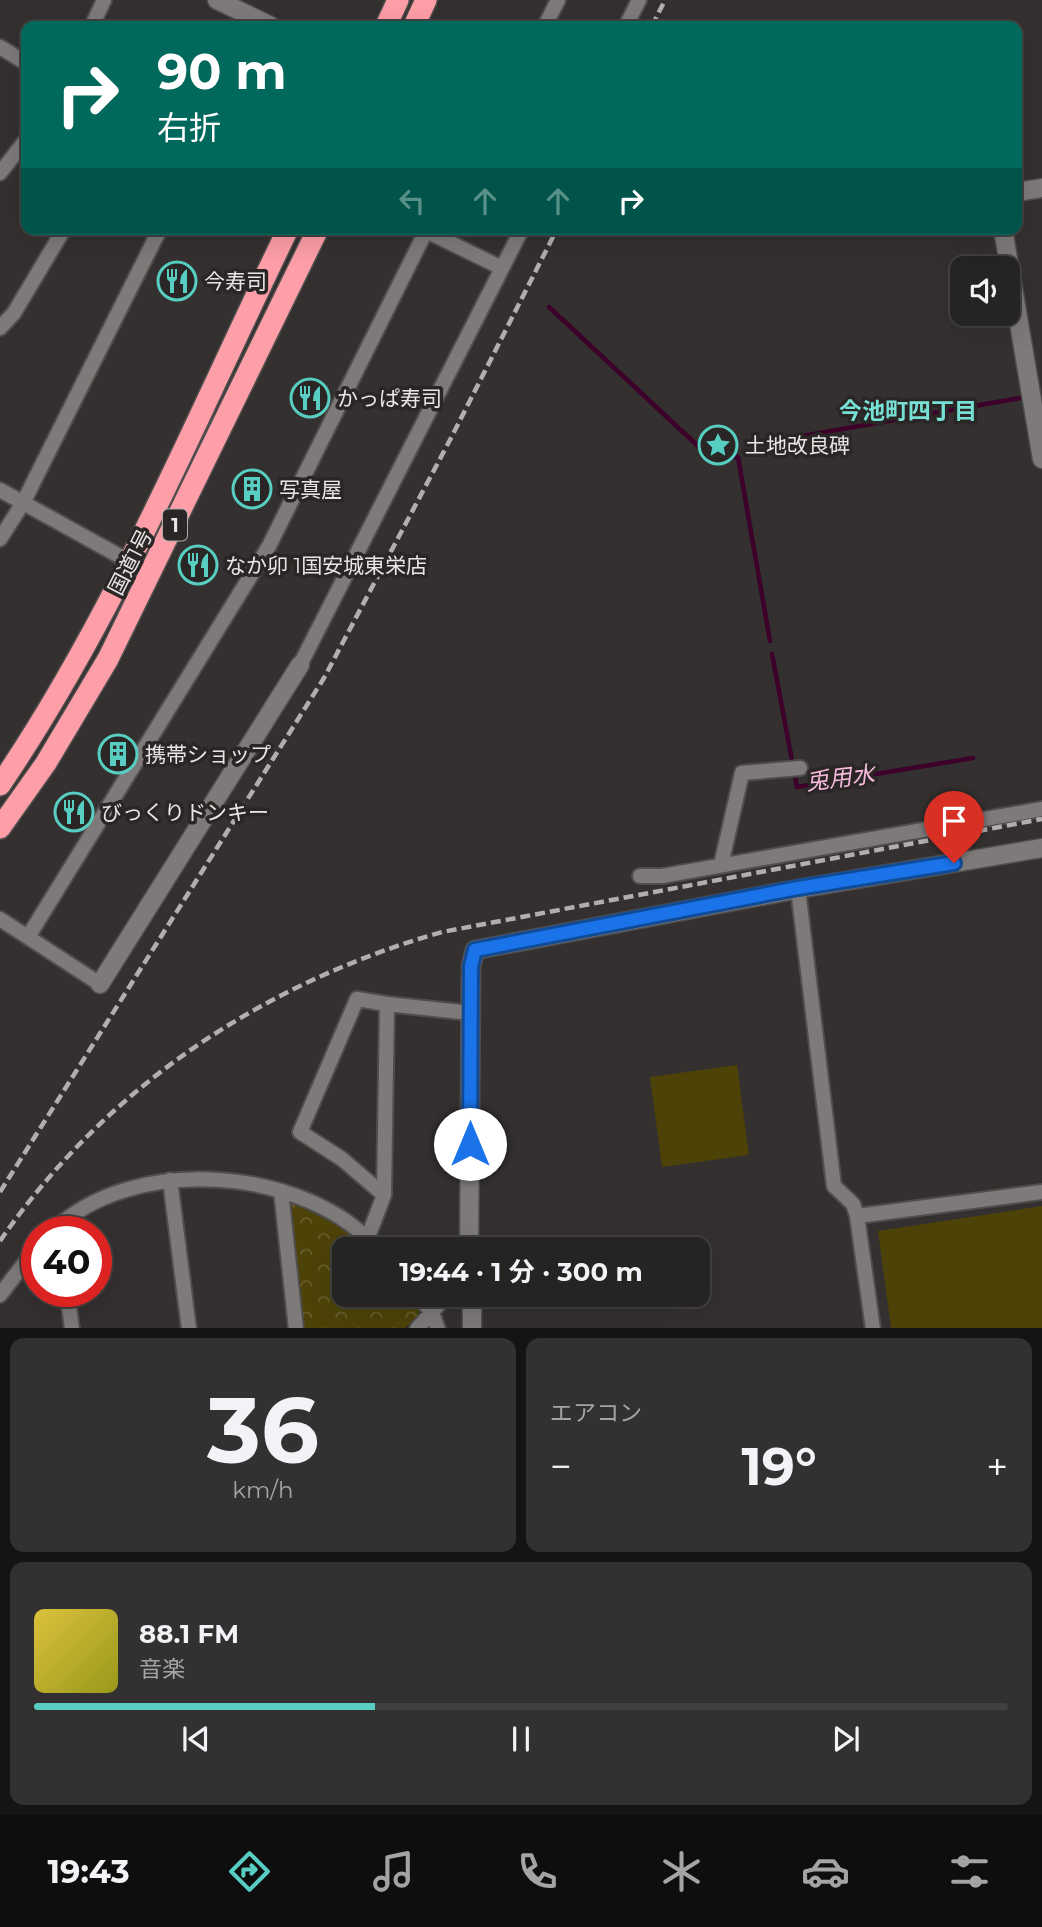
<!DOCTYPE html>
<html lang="ja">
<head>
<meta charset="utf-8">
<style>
	body { margin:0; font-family:Montserrat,"Noto Sans JP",sans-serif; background:#323030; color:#f1f3f6; height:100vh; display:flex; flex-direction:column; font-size:26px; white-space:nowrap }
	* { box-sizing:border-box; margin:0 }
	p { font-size:23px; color:#a4a4a6 }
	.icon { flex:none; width:38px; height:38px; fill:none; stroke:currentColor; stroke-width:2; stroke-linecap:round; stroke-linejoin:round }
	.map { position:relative; height:1328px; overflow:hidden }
	.sheet { display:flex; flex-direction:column; gap:10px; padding:10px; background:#151413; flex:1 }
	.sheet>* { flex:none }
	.hud { position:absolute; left:21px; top:21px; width:1001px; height:214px; border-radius:14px; box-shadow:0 7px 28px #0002,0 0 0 2px #424141; background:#00695c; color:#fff; overflow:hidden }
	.tools { position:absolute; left:950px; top:256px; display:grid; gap:14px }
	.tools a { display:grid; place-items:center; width:70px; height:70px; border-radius:14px; background:#262423; box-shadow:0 7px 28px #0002,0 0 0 2px #424141; font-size:35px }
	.speed { position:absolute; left:21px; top:1216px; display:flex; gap:14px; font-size:35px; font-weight:700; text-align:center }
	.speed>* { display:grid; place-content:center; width:91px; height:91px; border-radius:50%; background:#262423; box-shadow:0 7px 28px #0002,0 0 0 2px #424141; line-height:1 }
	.speed .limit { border:10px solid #d22; background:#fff; color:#111 }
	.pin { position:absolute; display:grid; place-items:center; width:60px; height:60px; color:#fff; margin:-72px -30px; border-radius:50% 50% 50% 0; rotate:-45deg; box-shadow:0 0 7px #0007 }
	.pin .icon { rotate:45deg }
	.me { position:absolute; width:77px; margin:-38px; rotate:0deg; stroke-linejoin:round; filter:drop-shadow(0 0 5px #0008) }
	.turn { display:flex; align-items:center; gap:24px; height:147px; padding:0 21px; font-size:32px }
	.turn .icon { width:91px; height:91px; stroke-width:2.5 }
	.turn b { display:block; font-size:49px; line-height:60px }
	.lanes { display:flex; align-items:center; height:66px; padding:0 21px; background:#0003; justify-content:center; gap:35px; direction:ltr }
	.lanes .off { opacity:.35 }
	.big { font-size:52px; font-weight:700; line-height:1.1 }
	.sheet .widget { flex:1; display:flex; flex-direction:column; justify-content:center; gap:10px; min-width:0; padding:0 24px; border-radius:14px; background:#323030 }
	.sheet .dial { align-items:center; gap:0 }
	.dial b { font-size:91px; line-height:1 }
	.song { display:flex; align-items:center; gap:21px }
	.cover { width:84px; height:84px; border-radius:10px; background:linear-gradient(135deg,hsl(50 70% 55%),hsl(60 70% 35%)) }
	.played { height:7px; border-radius:4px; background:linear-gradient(90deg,#57cec1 35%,#424141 35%) }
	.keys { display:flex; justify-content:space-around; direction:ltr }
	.heat { display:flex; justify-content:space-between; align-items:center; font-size:38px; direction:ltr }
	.sheet .tiles { flex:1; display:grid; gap:10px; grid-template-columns:1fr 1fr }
	.widget:last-child { grid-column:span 2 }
	.trip { position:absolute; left:332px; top:1237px; width:378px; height:70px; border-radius:14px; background:#262423; box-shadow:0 7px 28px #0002,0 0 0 2px #424141; font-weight:700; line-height:70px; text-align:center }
	.dock { display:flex; height:112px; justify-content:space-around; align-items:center; background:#0f0e0e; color:#a4a4a6 }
	.dock .icon { width:49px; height:49px }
	.dock .on { color:#57cec1 }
	.dock b { font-size:32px; color:#f1f3f6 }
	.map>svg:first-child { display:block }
	.park { fill:url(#park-crowns) }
	.pitch { fill:#4d4309 }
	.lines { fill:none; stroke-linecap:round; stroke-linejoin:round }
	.stream { stroke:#3c002a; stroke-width:4.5 }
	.street-casing { stroke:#504e4d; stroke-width:18 }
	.secondary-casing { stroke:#504e4d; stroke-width:21 }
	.highway-casing { stroke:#504e4d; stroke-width:24 }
	.street { stroke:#7d7a79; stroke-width:14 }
	.secondary { stroke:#7d7a79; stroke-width:18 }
	.highway { stroke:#fd9ea8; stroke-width:21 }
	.rail { stroke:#b1afae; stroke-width:4.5; stroke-dasharray:10 5; stroke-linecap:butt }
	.route-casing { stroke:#114b97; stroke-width:18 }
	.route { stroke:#1a73e8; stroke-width:12 }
	.labels { text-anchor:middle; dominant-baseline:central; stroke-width:7; stroke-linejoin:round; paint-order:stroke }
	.shield { fill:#292625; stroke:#aeacab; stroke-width:2 }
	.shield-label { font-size:19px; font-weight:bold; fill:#e7e6e5 }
	.poi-label { font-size:21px; fill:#e7e6e5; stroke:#292625; text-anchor:start }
	.street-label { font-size:21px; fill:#e7e6e5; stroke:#292625 }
	.neighbourhood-label { font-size:23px; font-weight:bold; fill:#77e0d4; stroke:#292625 }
	.water-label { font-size:23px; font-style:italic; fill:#f8bcde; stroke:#292625 }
</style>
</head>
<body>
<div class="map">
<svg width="1042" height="1329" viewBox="0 0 1042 1329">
	<defs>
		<pattern id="park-crowns" width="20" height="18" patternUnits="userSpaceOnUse" patternTransform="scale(1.75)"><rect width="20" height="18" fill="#4d4309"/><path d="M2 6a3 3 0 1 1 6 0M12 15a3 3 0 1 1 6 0" fill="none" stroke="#675e2d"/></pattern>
	</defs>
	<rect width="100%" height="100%" fill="#33302f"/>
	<path class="park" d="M 293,1203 L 351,1232 L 369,1249 L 345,1250 L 345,1295 L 409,1295 L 418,1306 L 419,1314 L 405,1328 L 300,1328 L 286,1207 Z"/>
	<path class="pitch" d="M 737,1065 L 749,1155 L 662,1167 L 650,1077 Z
		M 1042,1206 L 1042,1328 L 891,1328 L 878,1231 Z"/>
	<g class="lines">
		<path class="stream" d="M 549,307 L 699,447
			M 751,445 L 1026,397
			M 712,459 L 738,457 L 770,641
			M 772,654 L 797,787 L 973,758"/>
		<defs>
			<path id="street" d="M 92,26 L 104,0
				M 545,26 L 558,0
				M 626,26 L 639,0
				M 0,47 L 26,63
				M 0,173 L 26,140
				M 422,229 L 502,268
				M 0,328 L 14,313 L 64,229
				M 0,490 L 152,574
				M 0,539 L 23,503 L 160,229
				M 300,665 L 522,229
				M 721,865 L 742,773 L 800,768
				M 640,876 L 662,876 L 1042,809
				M 798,889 L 834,1186 L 853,1204 L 857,1216 L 873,1329
				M 0,919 L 100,984
				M 28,937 L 269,546 L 426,231
				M 387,1004 L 470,1013
				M 170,1180 L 189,1329
				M 281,1191 L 296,1329
				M 857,1216 L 1042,1192
				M 52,1232 C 131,1153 307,1166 378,1250
				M 368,1237 L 384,1195 L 387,1004 L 357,999 L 300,1132 L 342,1159 L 384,1195
				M 67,1292 L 72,1329
				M 0,1295 L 37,1247
				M 417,1295 L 432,1312 L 438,1329
				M 417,1329 L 447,1295"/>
			<path id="secondary" d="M 217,0 L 271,26
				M 1017,192 L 1042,188
				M 1003,229 L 1042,459
				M 100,984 L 300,665
				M 469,1250 L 471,966 L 475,950 L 798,889 L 1042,848
				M 472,1329 L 472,1295"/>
			<path id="highway" d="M 386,26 L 398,0
				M 414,26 L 426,0
				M 0,785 C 117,613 197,416 288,229
				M 0,828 L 46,763 L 108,659 L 318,229"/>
		</defs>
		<use href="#street" class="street-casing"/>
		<use href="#secondary" class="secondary-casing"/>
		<use href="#highway" class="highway-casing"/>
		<use href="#street" class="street"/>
		<use href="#secondary" class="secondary"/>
		<use href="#highway" class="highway"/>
		<path class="rail" d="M 652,26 L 665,0
			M 0,1192 L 324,678 L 451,438 L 557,229
			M 0,1241 C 106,1087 263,983 442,932 L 1042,819"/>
	</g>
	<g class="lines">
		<defs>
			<path id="route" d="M 470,1144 L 471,966 L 475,950 L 798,888 L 954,863"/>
		</defs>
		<use href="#route" class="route-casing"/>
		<use href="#route" class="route"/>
	</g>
	<defs>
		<symbol id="restaurant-ring" viewBox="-11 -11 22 22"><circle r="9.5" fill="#292625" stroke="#57cec1" stroke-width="1.5"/><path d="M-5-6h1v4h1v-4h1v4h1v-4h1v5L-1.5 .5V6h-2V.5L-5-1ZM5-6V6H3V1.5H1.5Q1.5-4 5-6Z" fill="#57cec1"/></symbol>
		<symbol id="sight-ring" viewBox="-11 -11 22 22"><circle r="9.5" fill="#292625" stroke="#57cec1" stroke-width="1.5"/><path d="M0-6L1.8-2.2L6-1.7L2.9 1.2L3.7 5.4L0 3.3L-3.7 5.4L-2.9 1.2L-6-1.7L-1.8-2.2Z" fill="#57cec1"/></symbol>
		<symbol id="building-ring" viewBox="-11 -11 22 22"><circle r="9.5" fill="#292625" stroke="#57cec1" stroke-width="1.5"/><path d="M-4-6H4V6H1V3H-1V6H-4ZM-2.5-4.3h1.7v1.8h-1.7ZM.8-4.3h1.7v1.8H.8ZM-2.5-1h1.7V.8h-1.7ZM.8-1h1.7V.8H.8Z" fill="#57cec1"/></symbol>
	</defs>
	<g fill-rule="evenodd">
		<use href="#restaurant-ring" x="155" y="259" width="44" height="44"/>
		<use href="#restaurant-ring" x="288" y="376" width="44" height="44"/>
		<use href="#sight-ring" x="696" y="423" width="44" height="44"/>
		<use href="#building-ring" x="230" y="467" width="44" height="44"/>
		<use href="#restaurant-ring" x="176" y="543" width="44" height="44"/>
		<use href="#building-ring" x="96" y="732" width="44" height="44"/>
		<use href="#restaurant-ring" x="52" y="790" width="44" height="44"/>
	</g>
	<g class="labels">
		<rect class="shield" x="163" y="509.5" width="24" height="31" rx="5"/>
		<g class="shield-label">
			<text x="175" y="525">1</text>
		</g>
		<g class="poi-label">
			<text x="204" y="281">今寿司</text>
			<text x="337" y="398">かっぱ寿司</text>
			<text x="745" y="445">土地改良碑</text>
			<text x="279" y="489">写真屋</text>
			<text x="225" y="565">なか卯 1国安城東栄店</text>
			<text x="145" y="754">携帯ショップ</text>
			<text x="101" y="812">びっくりドンキー</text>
		</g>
		<g class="street-label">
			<text transform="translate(130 562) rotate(-63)">国道1号</text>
		</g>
		<g class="neighbourhood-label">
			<text x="908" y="411">今池町四丁目</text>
		</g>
		<g class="water-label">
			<text transform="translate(840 778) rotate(-7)">兎用水</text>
		</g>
	</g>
</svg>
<div class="tools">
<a><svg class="icon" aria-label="sound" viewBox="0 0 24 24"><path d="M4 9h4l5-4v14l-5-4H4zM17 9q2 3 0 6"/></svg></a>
</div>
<div class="speed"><div class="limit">40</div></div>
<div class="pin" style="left:954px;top:863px;background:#d93025"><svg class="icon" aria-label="arrive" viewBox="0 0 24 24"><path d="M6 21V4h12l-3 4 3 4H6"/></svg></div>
<svg class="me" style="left:470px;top:1144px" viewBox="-20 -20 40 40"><circle r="19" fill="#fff"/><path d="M0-13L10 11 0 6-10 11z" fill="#1a73e8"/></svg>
<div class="trip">19:44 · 1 分 · 300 m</div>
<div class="hud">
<div class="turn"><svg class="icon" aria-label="right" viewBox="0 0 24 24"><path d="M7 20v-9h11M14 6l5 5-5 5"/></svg><div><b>90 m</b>右折</div></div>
<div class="lanes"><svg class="icon off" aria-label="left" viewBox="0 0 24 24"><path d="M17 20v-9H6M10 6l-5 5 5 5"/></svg><svg class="icon off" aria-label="ahead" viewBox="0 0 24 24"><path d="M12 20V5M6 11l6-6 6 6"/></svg><svg class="icon off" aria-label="ahead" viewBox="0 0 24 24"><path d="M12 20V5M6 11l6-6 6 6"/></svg><svg class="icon" aria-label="right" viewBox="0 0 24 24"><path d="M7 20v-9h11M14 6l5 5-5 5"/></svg></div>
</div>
</div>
<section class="sheet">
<div class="tiles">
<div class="widget dial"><b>36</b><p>km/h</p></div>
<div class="widget"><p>エアコン</p>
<div class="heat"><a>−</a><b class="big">19°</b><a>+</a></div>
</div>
<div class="widget">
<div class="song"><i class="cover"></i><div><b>88.1 FM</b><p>音楽</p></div></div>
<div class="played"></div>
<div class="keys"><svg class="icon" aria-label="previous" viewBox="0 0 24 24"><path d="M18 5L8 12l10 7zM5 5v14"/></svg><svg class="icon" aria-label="pause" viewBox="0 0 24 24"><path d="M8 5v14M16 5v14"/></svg><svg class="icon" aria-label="next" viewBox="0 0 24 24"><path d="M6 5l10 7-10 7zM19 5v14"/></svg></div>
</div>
</div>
</section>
<nav class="dock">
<b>19:43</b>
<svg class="icon on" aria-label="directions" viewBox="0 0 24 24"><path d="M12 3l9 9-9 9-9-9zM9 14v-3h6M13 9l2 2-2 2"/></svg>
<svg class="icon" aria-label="music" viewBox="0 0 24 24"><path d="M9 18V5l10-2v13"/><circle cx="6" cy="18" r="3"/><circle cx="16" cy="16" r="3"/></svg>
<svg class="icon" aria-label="phone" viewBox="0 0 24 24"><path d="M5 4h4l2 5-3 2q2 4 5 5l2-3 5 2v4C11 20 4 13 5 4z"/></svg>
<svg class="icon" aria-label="climate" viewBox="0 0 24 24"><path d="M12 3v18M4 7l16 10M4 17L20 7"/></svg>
<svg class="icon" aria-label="car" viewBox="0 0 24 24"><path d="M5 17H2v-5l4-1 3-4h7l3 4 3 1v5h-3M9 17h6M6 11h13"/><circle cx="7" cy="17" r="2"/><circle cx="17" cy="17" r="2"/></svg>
<svg class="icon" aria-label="filters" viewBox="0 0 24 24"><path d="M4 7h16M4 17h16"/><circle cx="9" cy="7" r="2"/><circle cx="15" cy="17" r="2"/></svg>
</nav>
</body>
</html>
